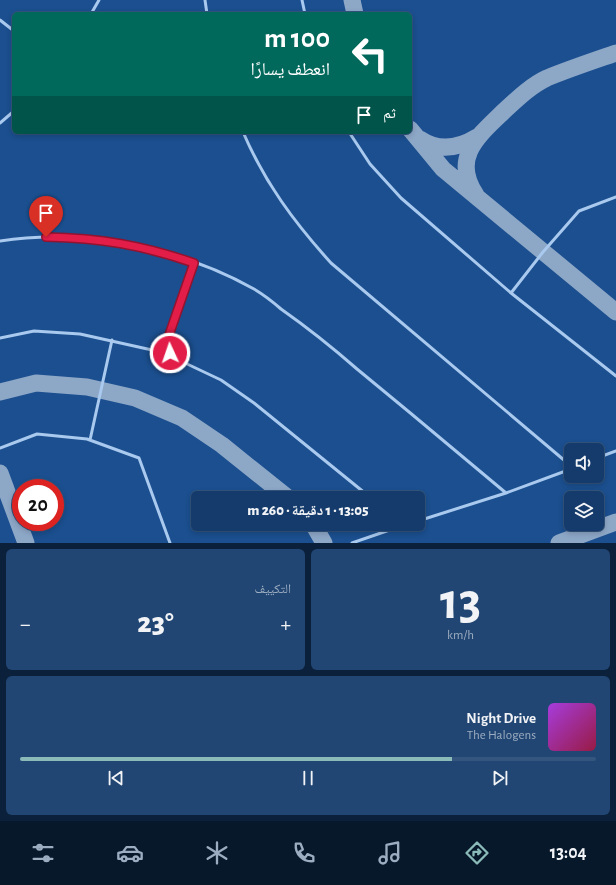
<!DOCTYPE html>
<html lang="ar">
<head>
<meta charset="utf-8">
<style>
	body { margin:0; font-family:"Alegreya Sans","Noto Naskh Arabic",sans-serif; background:#214673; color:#f1f3f6; direction:rtl; height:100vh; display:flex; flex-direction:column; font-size:15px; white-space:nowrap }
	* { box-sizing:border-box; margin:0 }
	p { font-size:13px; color:#9dadc1 }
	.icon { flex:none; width:22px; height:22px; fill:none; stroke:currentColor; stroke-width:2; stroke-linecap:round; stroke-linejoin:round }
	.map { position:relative; height:543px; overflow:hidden; direction:ltr }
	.details { display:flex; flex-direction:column; gap:6px; padding:6px; background:#0b203b; flex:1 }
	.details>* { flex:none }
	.guide { position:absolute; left:12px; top:12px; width:400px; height:122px; border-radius:6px; box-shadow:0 2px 6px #0003,0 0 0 1px #33557e; direction:rtl; background:#00695c; color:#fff; overflow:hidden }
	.fabs { position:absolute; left:564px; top:443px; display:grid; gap:8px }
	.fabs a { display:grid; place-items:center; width:40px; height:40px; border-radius:6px; background:#143b6b; box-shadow:0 2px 6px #0003,0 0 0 1px #33557e; font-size:20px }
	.speed { position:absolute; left:12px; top:479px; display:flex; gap:8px; font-size:20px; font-weight:700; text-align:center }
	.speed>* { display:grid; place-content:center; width:52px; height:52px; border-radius:50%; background:#143b6b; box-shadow:0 2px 6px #0003,0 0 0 1px #33557e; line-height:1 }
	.speed .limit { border:6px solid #d22; background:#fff; color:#111 }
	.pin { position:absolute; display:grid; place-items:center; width:34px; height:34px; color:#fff; margin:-41px -17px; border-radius:50% 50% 50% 0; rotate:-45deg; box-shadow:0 0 4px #0007 }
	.pin .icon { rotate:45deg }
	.me { position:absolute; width:44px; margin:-22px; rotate:357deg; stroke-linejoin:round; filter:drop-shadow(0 0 3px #0008) }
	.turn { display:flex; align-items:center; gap:14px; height:84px; padding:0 16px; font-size:18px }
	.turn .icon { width:52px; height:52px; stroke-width:2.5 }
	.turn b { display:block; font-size:28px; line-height:34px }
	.then { display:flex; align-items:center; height:38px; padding:0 16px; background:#0003; gap:8px; font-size:15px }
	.big { font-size:30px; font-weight:800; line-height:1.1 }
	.details .tile { flex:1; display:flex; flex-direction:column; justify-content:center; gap:6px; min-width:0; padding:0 14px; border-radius:6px; background:#214673 }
	.details .dial { align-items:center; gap:0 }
	.dial b { font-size:52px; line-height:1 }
	.song { display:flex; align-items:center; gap:12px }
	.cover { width:48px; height:48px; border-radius:6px; background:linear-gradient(135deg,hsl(280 70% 55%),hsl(340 70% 35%)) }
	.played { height:4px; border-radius:2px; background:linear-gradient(90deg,#8bbbb9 75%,#33557e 75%) }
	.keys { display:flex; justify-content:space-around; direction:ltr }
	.heat { display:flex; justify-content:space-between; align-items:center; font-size:22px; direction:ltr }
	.details .tiles { flex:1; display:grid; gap:6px; grid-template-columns:1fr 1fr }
	.tile:last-child { grid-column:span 2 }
	.trip { position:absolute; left:191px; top:491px; width:234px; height:40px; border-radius:6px; background:#143b6b; box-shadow:0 2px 6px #0003,0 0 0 1px #33557e; font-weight:800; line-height:40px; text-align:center; direction:rtl }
	.dock { display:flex; height:64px; justify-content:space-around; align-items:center; background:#08182b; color:#9dadc1 }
	.dock .icon { width:28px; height:28px }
	.dock .active { color:#8bbbb9 }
	.dock b { font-size:18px; color:#f1f3f6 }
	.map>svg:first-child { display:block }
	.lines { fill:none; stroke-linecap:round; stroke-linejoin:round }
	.taxiway { stroke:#8da7c7; stroke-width:17 }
	.lane { stroke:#a9c9ee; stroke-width:3 }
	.route-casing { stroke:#92132f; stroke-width:10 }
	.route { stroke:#e11d48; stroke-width:7 }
</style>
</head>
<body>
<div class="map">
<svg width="616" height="543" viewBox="0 0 616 543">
	<rect width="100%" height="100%" fill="#1b4f8f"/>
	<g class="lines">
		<path class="taxiway" d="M 352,0 L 355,14
			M 410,129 L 443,169 L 616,312
			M 420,139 C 439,152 459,148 477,137
			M 476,195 C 451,158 478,136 503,112 C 516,100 530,86 547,78 C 569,69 593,61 616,53
			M 0,392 L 36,383 L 87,387 L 135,398 L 182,418 L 222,445 L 288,498
			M 0,473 L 26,543
			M 313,524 L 324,543
			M 559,543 L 616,522"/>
		<path class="lane" d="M 205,0 L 207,14
			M 302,0 L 305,14
			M 91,14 L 99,0
			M 0,20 L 14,31
			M 0,123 L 14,111
			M 243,132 C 265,183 294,222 331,263 L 571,466
			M 349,132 L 370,164 L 401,198 L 511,293 L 616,376
			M 0,241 C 83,228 181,248 254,289 C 264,295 273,302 281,309 C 308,328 333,348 357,369 C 407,410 456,451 506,493
			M 511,293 L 543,252 L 579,211 L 616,197
			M 0,338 L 34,331 L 80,334 L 152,350 L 185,363 L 221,380 L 254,403 L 371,498
			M 168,338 L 194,263
			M 152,350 L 168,338 L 170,353 L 174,358
			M 90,440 L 112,340
			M 0,448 L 37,434 L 87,439 L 139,458 L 170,543
			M 597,458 L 616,451
			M 418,521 L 506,493 L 571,469
			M 352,543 L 407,524"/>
	</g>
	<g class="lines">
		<defs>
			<path id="route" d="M 46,237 C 100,238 142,245 194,263 L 168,338 L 170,353"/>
		</defs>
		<use href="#route" class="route-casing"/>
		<use href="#route" class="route"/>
	</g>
</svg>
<div class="fabs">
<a><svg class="icon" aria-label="sound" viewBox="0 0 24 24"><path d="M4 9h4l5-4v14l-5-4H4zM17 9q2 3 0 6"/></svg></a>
<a><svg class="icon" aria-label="layers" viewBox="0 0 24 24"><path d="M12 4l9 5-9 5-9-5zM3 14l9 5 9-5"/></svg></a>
</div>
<div class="speed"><div class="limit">20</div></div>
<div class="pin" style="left:46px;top:237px;background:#d93025"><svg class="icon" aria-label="arrive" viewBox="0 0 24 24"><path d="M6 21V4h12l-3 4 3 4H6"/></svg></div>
<svg class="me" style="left:170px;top:353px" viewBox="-20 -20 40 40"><circle r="17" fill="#e11d48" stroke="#fff" stroke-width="3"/><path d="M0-11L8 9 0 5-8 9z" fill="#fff"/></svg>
<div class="trip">13:05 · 1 دقيقة · 260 m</div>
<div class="guide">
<div class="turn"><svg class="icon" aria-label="left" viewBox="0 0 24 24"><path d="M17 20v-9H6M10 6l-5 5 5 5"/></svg><div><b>100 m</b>انعطف يسارًا</div></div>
<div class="then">ثم<svg class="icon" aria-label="arrive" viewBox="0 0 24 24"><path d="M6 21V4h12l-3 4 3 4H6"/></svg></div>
</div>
</div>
<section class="details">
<div class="tiles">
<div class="tile dial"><b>13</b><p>km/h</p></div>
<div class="tile"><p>التكييف</p>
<div class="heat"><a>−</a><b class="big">23°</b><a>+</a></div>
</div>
<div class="tile">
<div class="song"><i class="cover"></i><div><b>Night Drive</b><p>The Halogens</p></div></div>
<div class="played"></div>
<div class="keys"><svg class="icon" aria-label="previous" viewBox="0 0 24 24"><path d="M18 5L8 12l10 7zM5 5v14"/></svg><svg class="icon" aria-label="pause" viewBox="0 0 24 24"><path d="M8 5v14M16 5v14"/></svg><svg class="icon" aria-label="next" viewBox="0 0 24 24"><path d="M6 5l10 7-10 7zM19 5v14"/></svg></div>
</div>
</div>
</section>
<nav class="dock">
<b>13:04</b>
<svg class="icon active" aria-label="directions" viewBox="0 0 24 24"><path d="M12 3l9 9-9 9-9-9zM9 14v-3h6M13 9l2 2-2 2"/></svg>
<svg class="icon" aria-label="music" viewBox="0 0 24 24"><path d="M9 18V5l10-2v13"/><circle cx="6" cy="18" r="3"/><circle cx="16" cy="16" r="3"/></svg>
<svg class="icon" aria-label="phone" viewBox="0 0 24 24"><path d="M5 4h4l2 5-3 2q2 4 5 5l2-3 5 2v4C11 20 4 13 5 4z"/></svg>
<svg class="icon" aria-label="climate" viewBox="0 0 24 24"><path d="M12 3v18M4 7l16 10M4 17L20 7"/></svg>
<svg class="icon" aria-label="car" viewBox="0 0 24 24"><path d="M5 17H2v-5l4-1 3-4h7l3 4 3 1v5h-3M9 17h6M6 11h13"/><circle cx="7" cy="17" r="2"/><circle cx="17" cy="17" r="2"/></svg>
<svg class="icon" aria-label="filters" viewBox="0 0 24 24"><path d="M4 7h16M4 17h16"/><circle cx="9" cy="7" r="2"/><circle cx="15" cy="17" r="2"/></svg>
</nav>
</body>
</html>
